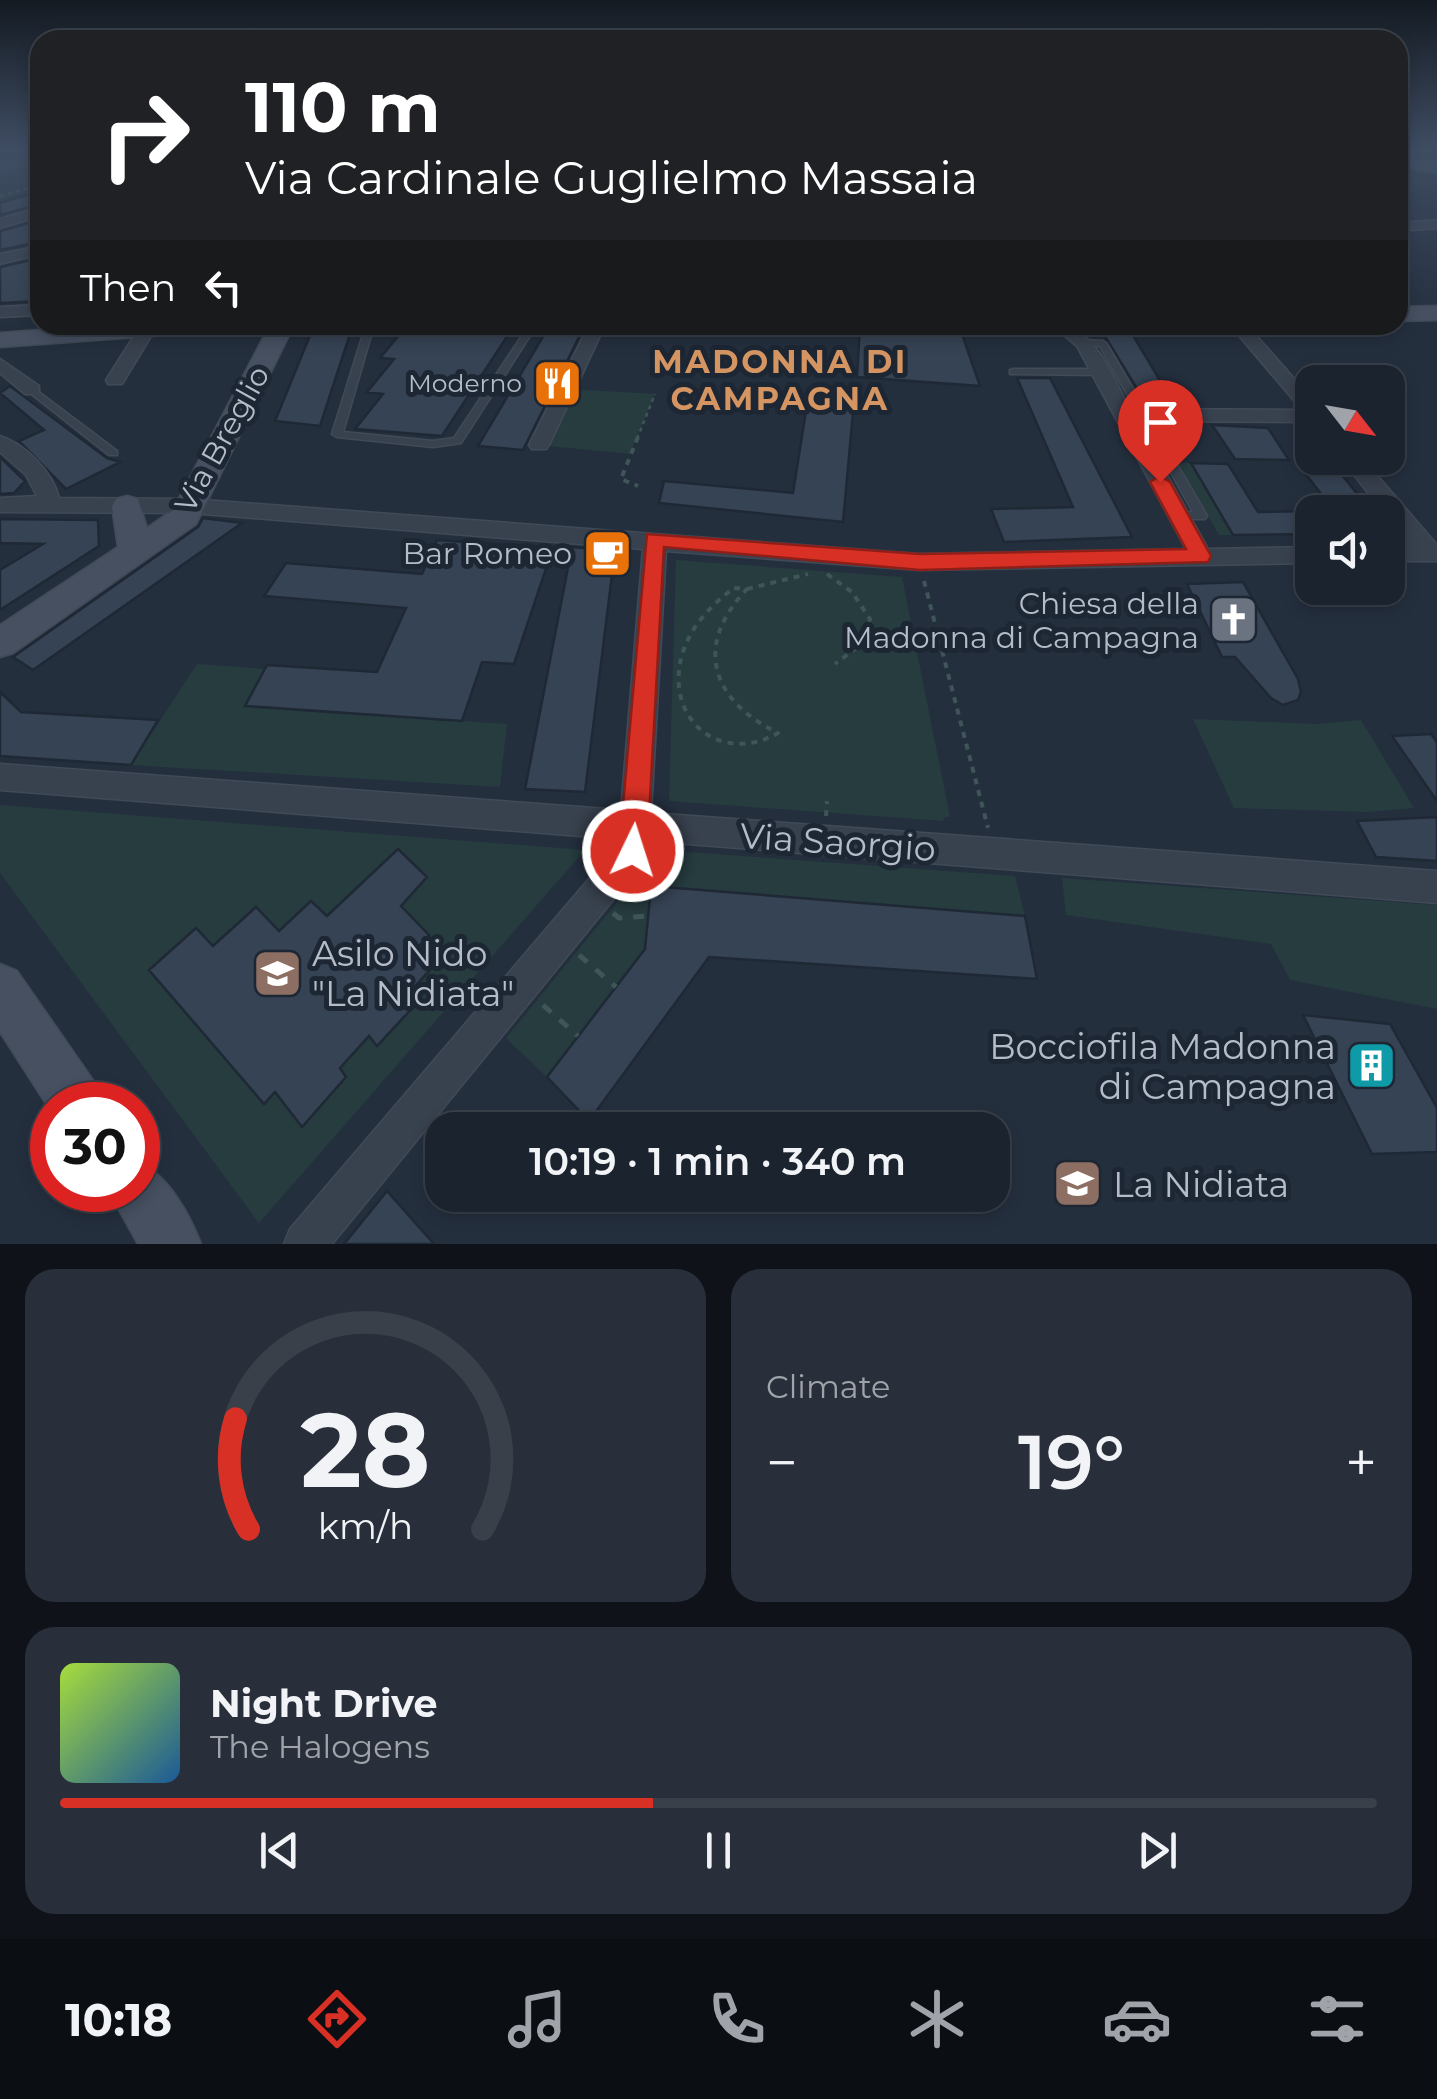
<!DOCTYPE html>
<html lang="en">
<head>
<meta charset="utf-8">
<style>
	body { margin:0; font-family:Montserrat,sans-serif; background:#282f3a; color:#f1f3f6; height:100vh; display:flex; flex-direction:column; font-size:38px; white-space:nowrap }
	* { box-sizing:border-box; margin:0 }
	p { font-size:32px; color:#a0a4aa }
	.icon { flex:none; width:55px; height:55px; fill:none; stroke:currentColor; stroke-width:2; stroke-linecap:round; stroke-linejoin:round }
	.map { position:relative; height:1244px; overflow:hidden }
	.side { display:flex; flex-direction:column; gap:25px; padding:25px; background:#0f1319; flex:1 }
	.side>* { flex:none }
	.top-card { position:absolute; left:30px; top:30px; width:1378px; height:305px; border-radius:30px; box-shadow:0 5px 15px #0003,0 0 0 2px #39404a; background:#202124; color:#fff; overflow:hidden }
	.needle { width:65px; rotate:121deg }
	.controls { position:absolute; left:1295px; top:365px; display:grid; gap:20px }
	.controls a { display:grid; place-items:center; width:110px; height:110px; border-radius:20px; background:#1b232e; box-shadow:0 5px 15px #0003,0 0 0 2px #39404a; font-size:50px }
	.speed { position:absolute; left:30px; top:1082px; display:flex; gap:20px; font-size:50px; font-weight:700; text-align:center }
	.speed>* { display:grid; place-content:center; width:130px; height:130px; border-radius:50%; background:#1b232e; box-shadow:0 5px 15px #0003,0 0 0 2px #39404a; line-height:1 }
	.speed .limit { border:15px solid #d22; background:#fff; color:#111 }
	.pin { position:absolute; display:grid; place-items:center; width:85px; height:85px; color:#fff; margin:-102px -42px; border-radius:50% 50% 50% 0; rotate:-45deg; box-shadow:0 0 10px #0007 }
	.pin .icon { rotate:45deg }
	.me { position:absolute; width:110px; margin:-55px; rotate:4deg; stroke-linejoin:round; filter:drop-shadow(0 0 8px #0008) }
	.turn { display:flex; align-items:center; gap:35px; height:210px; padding:0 50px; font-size:45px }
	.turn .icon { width:130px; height:130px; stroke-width:2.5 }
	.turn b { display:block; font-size:70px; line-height:85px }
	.then { display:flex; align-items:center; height:95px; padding:0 50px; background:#0003; gap:20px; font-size:38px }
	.big { font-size:75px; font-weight:600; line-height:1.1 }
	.side .widget { flex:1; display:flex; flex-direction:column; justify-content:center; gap:15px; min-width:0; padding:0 35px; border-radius:30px; background:#282f3a }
	.side .dial { align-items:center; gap:0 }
	.dial svg { height:260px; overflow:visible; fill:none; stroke:#39404a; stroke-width:7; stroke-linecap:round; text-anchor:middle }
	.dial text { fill:#f1f3f6; stroke:none }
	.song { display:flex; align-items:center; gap:30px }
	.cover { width:120px; height:120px; border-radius:15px; background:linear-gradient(135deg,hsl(80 70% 55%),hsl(210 70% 35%)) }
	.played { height:10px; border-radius:5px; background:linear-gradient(90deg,#d93025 45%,#39404a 45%) }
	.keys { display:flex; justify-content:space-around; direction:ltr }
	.heat { display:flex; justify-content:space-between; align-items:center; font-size:55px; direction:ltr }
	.side .tiles { flex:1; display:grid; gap:25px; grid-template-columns:1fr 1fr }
	.widget:last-child { grid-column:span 2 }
	.trip { position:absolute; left:425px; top:1112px; width:585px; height:100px; border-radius:30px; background:#1b232e; box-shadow:0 5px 15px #0003,0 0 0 2px #39404a; font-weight:600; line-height:100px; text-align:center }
	.tabs { display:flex; height:160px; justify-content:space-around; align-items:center; background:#0b0e12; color:#a0a4aa }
	.tabs .icon { width:70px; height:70px }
	.tabs .selected { color:#d93025 }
	.tabs b { font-size:45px; color:#f1f3f6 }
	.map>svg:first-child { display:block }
	.green { fill:#263c3f }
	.building { fill:#364354; stroke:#1f2835; stroke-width:2.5 }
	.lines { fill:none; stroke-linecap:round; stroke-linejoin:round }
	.lane-casing { stroke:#414a57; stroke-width:3 }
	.street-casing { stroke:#414a57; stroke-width:3 }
	.secondary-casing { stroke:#414a57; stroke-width:3 }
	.path-far2 { stroke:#3f5557; stroke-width:2.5; stroke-dasharray:4 4; stroke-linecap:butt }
	.path-far1 { stroke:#3f5557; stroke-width:4; stroke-dasharray:6 6; stroke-linecap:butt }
	.path { stroke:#3f5557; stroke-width:5; stroke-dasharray:11 11; stroke-linecap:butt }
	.lane { fill:#38414e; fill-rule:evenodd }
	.street { fill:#38414e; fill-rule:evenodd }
	.secondary { fill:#465061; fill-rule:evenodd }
	.route { fill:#d93025; stroke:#8d1f18; stroke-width:2.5 }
	.labels { text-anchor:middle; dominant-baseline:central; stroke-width:10; stroke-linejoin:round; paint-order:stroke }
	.far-poi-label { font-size:25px; fill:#b4bcc9; stroke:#1d2633; text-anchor:end }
	.street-label { font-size:30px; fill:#b4bcc9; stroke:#1d2633 }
	.poi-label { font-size:30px; fill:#b4bcc9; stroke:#1d2633; text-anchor:end }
	.far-district-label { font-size:32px; font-weight:bold; letter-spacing:2.5px; fill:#d59563; stroke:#1d2633 }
	.near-street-label { font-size:35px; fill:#b4bcc9; stroke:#1d2633 }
	.near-poi-label { font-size:35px; fill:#b4bcc9; stroke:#1d2633; text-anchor:start }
</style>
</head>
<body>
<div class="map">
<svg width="1437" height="1244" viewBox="0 0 1437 1244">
	<rect width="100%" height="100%" fill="#242f3e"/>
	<path class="green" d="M 40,159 L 40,188 L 0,200 L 0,170 Z
		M 566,389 L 655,394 L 630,454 L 539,445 Z
		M 1177,463 L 1191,463 L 1233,535 L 1219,535 Z
		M 676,560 L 902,577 L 950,817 L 944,817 L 943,821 L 669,801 Z
		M 197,664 L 265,669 L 246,706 L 507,724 L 500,787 L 131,765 Z
		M 1193,719 L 1317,724 L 1361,720 L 1414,808 L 1368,812 L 1234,808 Z
		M 0,805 L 585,850 L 259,1223 L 0,873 Z
		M 660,850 L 1015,876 L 1025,916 L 651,886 L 645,949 L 547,1077 L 506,1038 Z
		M 1062,878 L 1437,905 L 1437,1009 L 1290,980 L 1271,944 L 1066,915 Z"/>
	<path class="building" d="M 40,191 L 40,204 L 0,215 L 0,203 Z
		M 40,220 L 40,242 L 0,250 L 0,231 Z
		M 40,258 L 40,301 L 0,303 L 0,267 Z
		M 860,325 L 959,325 L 980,386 L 857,377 Z
		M 1098,325 L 1127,325 L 1175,406 L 1147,405 Z
		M 459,327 L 510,332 L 442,436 L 355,429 L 383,394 L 367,392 L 394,359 L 380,358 L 405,328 L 455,332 Z
		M 313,328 L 351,331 L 320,426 L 275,421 Z
		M 548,328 L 582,331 L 523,450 L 478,446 Z
		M 1017,378 L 1050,378 L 1132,537 L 1004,542 L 991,509 L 1073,507 Z
		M 10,386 L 107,458 L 120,462 L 66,489 L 19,441 L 44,430 L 0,393 Z
		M 808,398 L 854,402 L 843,522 L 659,503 L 664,481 L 793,493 Z
		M 1212,425 L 1268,428 L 1289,460 L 1235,459 Z
		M 0,457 L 25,481 L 14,493 L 0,494 Z
		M 1191,463 L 1228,464 L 1258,512 L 1312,511 L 1312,534 L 1233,535 Z
		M 1298,464 L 1333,464 L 1372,512 L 1335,512 Z
		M 203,518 L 242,523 L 33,670 L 13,657 L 198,527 Z
		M 0,519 L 98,520 L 99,546 L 0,610 L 0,570 L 43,544 L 0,543 Z
		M 437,540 L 553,548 L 514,664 L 482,662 L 462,721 L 245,706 L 267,665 L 377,672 L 406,608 L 264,596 L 286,563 L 422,574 Z
		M 572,547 L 615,551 L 585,792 L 525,789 Z
		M 1243,582 L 1298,679 L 1301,692 L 1298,700 L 1283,705 L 1271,698 L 1235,657 L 1222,657 L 1187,584 Z
		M 0,692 L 21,712 L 158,720 L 131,765 L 0,756 Z
		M 1431,734 L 1437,742 L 1437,801 L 1392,736 Z
		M 1437,817 L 1437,861 L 1376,857 L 1357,821 Z
		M 398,849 L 427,877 L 401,906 L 429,935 L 420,945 L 438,961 L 409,993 L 417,1003 L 377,1046 L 369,1036 L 340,1068 L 346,1077 L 302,1127 L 275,1092 L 264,1104 L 149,970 L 196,928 L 213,946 L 256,907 L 279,931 L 311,901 L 327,916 Z
		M 651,886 L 1025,916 L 1037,979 L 709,957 L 589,1121 L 547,1077 L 645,949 Z
		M 1303,1015 L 1390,1024 L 1437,1108 L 1437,1152 L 1372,1154 Z
		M 387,1191 L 434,1244 L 344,1244 Z"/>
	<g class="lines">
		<defs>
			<path id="lane" d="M 366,325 L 374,325 L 343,432 L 433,441 L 454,438 L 529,325 L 537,325 L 461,443 L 433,447 L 337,437 L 332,434 Z
				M 1084,340 L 1103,341 L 1107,344 L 1207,516 L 1205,519 L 1174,519 L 1172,516 L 1174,513 L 1193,512 L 1100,346 L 1081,345 L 1080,343 Z
				M 1013,369 L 1100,369 L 1105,372 L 1100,375 L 1010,374 L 1010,370 Z
				M 32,387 L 117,451 L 117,455 L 109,455 L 29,392 L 27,390 Z"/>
			<path id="street" d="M 40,153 L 40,161 L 0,171 L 0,163 Z
				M 40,207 L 40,216 L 0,228 L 0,219 Z
				M 1437,220 L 1437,228 L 1398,231 L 1398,223 Z
				M 40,246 L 40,254 L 0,264 L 0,254 Z
				M 40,305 L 40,315 L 0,317 L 0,307 Z
				M 141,325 L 156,328 L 122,384 L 108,384 L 106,380 Z
				M 589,325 L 605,325 L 549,445 L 546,449 L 532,449 L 529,445 Z
				M 1052,325 C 1096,325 1111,375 1130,409 L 1302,410 L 1230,325 L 1247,325 L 1312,399 L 1312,422 L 1137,421 L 1208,549 L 1312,547 L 1312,563 L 919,570 L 666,551 L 651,813 L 1437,871 L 1437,903 L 649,841 L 644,862 L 332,1244 L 284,1244 L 290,1229 L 618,845 L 618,839 L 0,790 L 0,764 L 621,810 L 643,549 L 191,513 L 0,512 L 0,498 L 37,496 L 26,475 L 0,452 L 0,436 C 25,444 53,472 59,498 L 191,499 L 919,554 L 1186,549 L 1077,346 Z
				M 0,359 L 39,386 L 39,394 L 25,394 L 0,373 Z
				M 1341,458 L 1362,458 L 1437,545 L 1437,561 L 1388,561 L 1388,545 L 1408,545 L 1388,519 L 1388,512 L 1383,512 Z"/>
			<path id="secondary" d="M 1398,156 L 1437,163 L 1437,173 L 1398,166 Z
				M 1437,306 L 1437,320 L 1398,321 L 1398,307 Z
				M 107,325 L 218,325 L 206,332 L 0,347 L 0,333 Z
				M 270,325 L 294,325 L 196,524 L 13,653 L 0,657 L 0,625 L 118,547 L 112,506 L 116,499 L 127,496 L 138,499 L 147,528 L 173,510 Z
				M 0,964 L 17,971 L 97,1086 L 105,1105 L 52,1105 L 52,1113 L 0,1032 Z
				M 138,1162 C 168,1175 189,1213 201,1244 L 138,1244 L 108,1190 L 138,1190 Z"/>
		</defs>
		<use href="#lane" class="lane-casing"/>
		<use href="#street" class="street-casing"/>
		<use href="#secondary" class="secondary-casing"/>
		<path class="path-far2" d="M 0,196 L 40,185
			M 637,439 L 655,394"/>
		<path class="path-far1" d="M 638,437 L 621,479 L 638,486
			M 827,574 L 852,592 L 870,619 L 864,642 L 835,664
			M 924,581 L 988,828
			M 734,588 L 747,589 C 693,646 711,700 778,733 C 720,766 664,719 682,655 C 690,627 711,605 734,588 Z
			M 747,589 L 808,574
			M 826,816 L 827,801"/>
		<path class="path" d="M 613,913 L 619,918 L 648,916
			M 579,955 L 616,987
			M 543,1005 L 578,1036"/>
		<use href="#lane" class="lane"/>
		<use href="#street" class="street"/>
		<use href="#secondary" class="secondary"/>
	</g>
	<linearGradient id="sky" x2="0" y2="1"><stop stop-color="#141a22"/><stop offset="0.46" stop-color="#3f4d63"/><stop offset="1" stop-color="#3f4d63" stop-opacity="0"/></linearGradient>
	<rect width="1437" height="325" fill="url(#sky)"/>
	<path class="route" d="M 1160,476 L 1170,482 L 1211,556 L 1208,562 L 920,570 L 664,547 L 647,851 L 643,861 L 633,865 L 623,861 L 619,851 L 647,534 L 920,554 L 1186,549 L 1150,482 Z"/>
	<defs>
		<symbol id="restaurant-square" viewBox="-11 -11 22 22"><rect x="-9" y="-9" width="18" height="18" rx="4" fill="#e8710a" stroke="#1d2633"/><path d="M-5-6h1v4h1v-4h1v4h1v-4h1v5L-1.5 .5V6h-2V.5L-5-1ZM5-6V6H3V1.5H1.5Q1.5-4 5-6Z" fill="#fff"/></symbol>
		<symbol id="cafe-square" viewBox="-11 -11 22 22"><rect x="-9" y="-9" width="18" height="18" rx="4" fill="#e8710a" stroke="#1d2633"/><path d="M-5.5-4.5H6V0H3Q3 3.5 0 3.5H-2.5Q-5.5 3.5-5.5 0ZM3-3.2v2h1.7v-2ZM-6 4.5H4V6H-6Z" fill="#fff"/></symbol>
		<symbol id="church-square" viewBox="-11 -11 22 22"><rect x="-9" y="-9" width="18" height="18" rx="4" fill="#6b7280" stroke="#1d2633"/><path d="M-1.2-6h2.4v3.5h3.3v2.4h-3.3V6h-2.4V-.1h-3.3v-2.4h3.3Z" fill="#fff"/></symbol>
		<symbol id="school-square" viewBox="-11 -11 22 22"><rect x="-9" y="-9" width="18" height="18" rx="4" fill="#8d6e63" stroke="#1d2633"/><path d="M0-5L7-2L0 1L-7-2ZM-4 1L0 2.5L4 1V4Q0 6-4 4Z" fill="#fff"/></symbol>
		<symbol id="building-square" viewBox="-11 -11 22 22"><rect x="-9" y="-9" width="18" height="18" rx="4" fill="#0f9aa8" stroke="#1d2633"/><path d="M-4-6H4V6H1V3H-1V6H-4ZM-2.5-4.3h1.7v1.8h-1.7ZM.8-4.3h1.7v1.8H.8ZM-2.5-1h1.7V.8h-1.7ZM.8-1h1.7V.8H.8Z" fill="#fff"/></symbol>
	</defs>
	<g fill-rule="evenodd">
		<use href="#restaurant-square" x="530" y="356" width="55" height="55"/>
		<use href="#cafe-square" x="580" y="526" width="55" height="55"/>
		<use href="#church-square" x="1206" y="592" width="55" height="55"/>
		<use href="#school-square" x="250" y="946" width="55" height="55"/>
		<use href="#building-square" x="1344" y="1038" width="55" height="55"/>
		<use href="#school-square" x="1050" y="1156" width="55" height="55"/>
	</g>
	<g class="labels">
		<g class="far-poi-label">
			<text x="522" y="383">Moderno</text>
		</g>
		<g class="street-label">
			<text transform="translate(222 439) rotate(-61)">Via Breglio</text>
		</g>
		<g class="poi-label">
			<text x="572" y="553">Bar Romeo</text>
			<text x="1199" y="603">Chiesa della<tspan x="1199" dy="34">Madonna di Campagna</tspan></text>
		</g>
		<g class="far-district-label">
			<text x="780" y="361">MADONNA DI<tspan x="780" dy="37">CAMPAGNA</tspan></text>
		</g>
		<g class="near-street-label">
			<text transform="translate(838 842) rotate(4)">Via Saorgio</text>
		</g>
		<g class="near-poi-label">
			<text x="312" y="953">Asilo Nido<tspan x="312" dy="40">"La Nidiata"</tspan></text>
			<text x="1336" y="1046" text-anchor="end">Bocciofila Madonna<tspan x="1336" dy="40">di Campagna</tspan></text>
			<text x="1113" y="1184">La Nidiata</text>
		</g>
	</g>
</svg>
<div class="controls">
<a><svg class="needle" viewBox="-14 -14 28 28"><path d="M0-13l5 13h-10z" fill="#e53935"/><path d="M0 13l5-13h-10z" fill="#a0a4aa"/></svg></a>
<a><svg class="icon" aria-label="sound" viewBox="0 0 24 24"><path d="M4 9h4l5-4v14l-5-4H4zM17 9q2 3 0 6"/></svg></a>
</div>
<div class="speed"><div class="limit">30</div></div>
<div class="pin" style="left:1160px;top:482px;background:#d93025"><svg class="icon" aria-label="arrive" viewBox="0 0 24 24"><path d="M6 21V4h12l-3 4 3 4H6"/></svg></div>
<svg class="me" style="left:633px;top:851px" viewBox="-20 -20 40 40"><circle r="17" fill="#d93025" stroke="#fff" stroke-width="3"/><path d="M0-11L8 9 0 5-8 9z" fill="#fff"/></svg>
<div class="trip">10:19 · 1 min · 340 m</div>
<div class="top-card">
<div class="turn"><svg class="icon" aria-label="right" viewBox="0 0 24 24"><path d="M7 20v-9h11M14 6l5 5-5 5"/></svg><div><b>110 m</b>Via Cardinale Guglielmo Massaia</div></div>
<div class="then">Then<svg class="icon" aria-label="left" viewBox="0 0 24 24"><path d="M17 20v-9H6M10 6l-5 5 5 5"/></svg></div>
</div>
</div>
<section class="side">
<div class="tiles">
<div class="widget dial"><svg viewBox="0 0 100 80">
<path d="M14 69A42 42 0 1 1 86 69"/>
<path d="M14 69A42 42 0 0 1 10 35" stroke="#d93025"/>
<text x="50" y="56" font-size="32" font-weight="700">28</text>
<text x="50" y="72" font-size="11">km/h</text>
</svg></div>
<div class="widget"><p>Climate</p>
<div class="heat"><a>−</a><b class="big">19°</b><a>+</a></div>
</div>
<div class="widget">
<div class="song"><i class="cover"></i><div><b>Night Drive</b><p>The Halogens</p></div></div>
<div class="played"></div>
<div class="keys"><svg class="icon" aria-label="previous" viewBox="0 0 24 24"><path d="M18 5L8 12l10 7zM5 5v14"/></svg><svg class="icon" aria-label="pause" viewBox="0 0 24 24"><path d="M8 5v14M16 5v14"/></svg><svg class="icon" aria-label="next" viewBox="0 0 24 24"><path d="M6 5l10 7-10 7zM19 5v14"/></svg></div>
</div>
</div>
</section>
<nav class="tabs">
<b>10:18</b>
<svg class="icon selected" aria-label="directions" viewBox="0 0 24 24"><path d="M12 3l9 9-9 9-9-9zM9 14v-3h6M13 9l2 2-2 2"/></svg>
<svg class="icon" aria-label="music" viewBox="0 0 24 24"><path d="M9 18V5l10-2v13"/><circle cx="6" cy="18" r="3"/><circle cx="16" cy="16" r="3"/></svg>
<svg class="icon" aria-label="phone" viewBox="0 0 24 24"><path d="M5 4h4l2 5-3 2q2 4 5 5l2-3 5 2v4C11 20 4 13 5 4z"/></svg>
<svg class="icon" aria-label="climate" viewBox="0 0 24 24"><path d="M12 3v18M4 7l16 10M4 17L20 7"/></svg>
<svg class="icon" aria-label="car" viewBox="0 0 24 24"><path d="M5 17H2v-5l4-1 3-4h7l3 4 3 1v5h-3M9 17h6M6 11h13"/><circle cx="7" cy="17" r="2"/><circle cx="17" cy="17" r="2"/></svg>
<svg class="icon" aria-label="filters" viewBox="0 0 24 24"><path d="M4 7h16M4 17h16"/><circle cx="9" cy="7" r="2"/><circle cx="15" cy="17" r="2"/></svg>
</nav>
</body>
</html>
